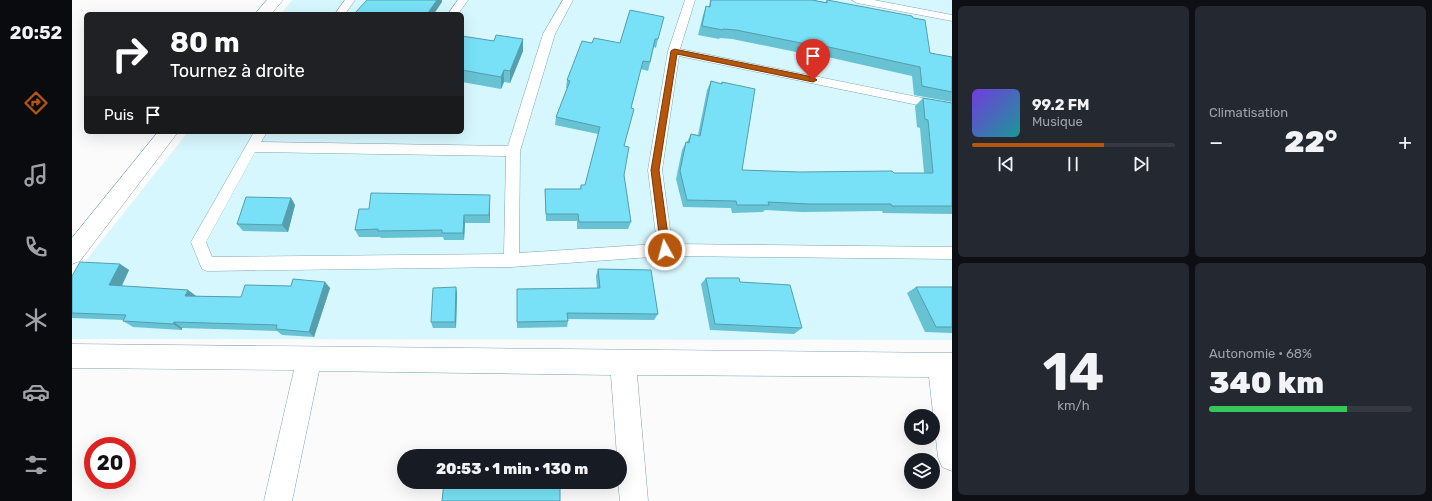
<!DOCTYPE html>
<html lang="fr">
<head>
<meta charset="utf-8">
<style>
	body { margin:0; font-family:Rubik,sans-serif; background:#242831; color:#f1f3f6; height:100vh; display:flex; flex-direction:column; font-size:15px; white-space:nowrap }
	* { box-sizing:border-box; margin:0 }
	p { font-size:13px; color:#9ea1a6 }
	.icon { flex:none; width:22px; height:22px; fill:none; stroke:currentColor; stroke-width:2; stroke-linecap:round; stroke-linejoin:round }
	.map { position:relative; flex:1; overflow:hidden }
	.side { display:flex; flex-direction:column; gap:6px; padding:6px; background:#0d0f14; width:480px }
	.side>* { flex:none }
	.banner { position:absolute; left:12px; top:12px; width:380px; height:122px; border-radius:6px; box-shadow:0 4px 16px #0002; background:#202124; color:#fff; overflow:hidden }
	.controls { position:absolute; left:832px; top:409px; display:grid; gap:8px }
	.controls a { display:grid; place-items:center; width:36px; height:36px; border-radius:50%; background:#171b24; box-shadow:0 4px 16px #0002; font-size:20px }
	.speed { position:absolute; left:12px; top:437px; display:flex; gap:8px; font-size:20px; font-weight:700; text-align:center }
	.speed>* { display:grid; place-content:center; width:52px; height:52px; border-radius:50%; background:#171b24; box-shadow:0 4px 16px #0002; line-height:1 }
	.speed .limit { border:6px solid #d22; background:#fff; color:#111 }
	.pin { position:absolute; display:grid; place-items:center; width:34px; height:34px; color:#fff; margin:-41px -17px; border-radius:50% 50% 50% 0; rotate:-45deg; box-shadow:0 0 4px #0007 }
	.pin .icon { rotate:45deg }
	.me { position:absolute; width:44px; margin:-22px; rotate:353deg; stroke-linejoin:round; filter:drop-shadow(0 0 3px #0008) }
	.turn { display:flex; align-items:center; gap:14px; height:84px; padding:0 20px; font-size:18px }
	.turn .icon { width:52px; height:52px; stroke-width:2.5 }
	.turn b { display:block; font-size:28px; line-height:34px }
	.then { display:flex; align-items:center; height:38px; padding:0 20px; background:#0003; gap:8px; font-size:15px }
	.big { font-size:30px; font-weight:800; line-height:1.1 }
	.side .card { flex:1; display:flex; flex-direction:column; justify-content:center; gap:6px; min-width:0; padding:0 14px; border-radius:6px; background:#242831 }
	.side .dial { align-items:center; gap:0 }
	.dial b { font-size:52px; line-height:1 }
	.song { display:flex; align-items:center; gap:12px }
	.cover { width:48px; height:48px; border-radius:6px; background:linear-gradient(135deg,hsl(260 70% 55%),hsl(180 70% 35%)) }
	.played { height:4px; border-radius:2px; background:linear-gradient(90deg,#b6560d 65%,#363941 65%) }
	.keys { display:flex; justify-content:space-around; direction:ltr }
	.heat { display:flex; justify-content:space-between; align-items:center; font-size:22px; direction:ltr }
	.charge { height:6px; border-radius:3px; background:linear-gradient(90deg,#34c759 68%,#363941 0) }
	.side .tiles { flex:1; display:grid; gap:6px; grid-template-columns:repeat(2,1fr) }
	.trip { position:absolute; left:325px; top:449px; width:230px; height:40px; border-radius:20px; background:#171b24; box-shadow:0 4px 16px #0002; font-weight:800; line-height:40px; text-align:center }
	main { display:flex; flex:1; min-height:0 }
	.menu { display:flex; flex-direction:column; width:72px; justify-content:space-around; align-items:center; background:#090b0e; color:#9ea1a6 }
	.menu .icon { width:28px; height:28px }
	.menu .on { color:#b6560d }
	.menu b { font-size:18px; color:#f1f3f6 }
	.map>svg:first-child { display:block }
	.built { fill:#d7f7fe }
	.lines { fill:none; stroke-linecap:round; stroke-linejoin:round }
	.service-casing { stroke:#7da6b0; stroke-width:1 }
	.minor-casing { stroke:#7da6b0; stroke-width:1 }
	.service { fill:#fff; fill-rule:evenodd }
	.minor { fill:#fff; fill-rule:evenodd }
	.wall { fill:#67c2d4 }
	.shaded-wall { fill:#549ead }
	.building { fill:#78e1f7; stroke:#549ead }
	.route { fill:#b6560d; stroke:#763808 }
</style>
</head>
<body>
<main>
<nav class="menu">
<b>20:52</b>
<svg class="icon on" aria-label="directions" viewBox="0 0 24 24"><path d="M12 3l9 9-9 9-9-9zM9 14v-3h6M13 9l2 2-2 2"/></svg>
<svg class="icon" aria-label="music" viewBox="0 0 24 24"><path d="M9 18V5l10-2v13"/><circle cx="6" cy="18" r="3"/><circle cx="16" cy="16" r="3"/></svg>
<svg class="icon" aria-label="phone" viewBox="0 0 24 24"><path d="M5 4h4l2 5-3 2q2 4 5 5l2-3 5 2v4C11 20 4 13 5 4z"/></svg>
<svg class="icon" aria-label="climate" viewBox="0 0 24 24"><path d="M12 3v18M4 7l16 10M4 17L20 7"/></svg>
<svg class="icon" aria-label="car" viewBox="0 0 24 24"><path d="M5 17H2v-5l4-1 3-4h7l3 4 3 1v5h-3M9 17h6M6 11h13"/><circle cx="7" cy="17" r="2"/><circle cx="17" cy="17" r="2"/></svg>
<svg class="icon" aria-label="filters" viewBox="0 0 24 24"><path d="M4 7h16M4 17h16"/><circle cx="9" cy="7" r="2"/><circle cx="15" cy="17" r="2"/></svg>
</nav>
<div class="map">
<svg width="880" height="501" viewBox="0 0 880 501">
	<rect width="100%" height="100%" fill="#fbfbfb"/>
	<path class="built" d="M 220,0 L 880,0 L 880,340 L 0,339 L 0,278 L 116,132 L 390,132 L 390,14 L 209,14 Z"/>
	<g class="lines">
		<defs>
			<path id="service" d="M 273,0 L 283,0 L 273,14 L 263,14 Z
				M 386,0 L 396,0 L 386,14 L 376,14 Z
				M 491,0 L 501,0 L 483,34 L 448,151 L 447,253 L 585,244 L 576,170 L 596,51 L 613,0 L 623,0 L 608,49 L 880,104 L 880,112 L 607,56 L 590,170 L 600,244 L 880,247 L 880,259 L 593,256 L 439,267 L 135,271 L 130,269 L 119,242 L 182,132 L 195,132 L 189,142 L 436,146 L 471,34 ZM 183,152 L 434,156 L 432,254 L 140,257 L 134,242 Z
				M 780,0 L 802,0 L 880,15 L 880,21 L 785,3 Z"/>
			<path id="minor" d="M 195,0 L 211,0 L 199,14 L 183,14 Z
				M 86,132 L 106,132 L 8,261 L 0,264 L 0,238 Z
				M 0,344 L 880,353 L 880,471 L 870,467 L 866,457 L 857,377 L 565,375 L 576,501 L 548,501 L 546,482 L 548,482 L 548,456 L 545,456 L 539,375 L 247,371 L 220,501 L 192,501 L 222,370 L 0,368 Z"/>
		</defs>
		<use href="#service" class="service-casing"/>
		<use href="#minor" class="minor-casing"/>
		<use href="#service" class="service"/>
		<use href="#minor" class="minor"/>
	</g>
	<path class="wall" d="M 638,0 L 740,0 L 753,2 L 755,0 L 841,18 L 858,53 L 880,57 L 880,102 L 842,95 L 840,76 L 729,51 L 729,53 L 660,39 L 648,38 L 647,39 L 626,35 L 631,15 L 634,6 L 637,7 Z
		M 558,10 L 586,39 L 584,48 L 582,47 L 576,71 L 569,69 L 559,108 L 552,146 L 552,175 L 559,222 L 556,229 L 505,229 L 505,221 L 474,221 L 473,196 L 473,189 L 508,189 L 509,185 L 513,185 L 526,134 L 483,125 L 484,117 L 495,88 L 494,88 L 495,80 L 520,43 L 548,43 Z
		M 390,36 L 422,41 L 451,39 L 451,51 L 438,83 L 432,82 L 429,89 L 390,82 Z
		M 639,81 L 649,84 L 650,82 L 670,170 L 727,172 L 822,173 L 852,173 L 848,128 L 845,127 L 843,106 L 851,98 L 880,103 L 880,214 L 811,213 L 810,211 L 730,212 L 693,210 L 691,212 L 660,213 L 659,208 L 611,207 L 604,179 L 610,150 L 614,142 L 615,142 L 619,134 L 626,135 L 635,90 Z
		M 219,198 L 223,205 L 216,232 L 171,231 L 165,224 Z
		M 418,202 L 418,223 L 393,223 L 392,240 L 372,240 L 371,237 L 309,238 L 308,237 L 287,237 L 283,230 Z
		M 48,264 L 57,270 L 50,286 L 116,290 L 124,296 L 169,297 L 219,286 L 253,282 L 258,288 L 242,337 L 210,335 L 205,331 L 110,328 L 110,330 L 61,327 L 51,321 L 52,320 L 0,318 L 0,276 Z
		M 526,269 L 586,314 L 582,320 L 496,319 L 496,321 L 495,327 L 445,328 L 445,289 L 525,288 L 524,276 Z
		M 634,278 L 668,282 L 730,328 L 722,334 L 638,330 L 629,284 Z
		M 384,287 L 385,294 L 384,328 L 361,328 L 359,322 Z
		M 844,287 L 880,287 L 880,333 L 853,332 L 835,293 Z"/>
	<path class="shaded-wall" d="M 365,0 L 370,0 L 370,2 L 362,14 L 355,14 Z
		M 451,39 L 451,51 L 438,83 L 438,71 Z
		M 432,70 L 432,82 L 429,89 L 429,77 Z
		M 418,195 L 418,223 L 417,215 Z
		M 219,198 L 223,205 L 216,232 L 210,225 Z
		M 392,215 L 393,223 L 392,240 L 391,233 Z
		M 48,264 L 57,270 L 47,291 L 37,285 Z
		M 253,282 L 258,288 L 242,337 L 237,332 Z
		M 384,287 L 385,294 L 384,328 L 383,322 Z
		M 116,290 L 124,296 L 122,302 L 113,296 Z
		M 102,322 L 110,328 L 110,330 L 101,324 Z"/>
	<path class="building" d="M 295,0 L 365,0 L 355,14 L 282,14 Z
		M 639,0 L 740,0 L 755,3 L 755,0 L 840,16 L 841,18 L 853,20 L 858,53 L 880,57 L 880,92 L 850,86 L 848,67 L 734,42 L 734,44 L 664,30 L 651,29 L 651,30 L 630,26 L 634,6 L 638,7 Z
		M 558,10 L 592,17 L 586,39 L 583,39 L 578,62 L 571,61 L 559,108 L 562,109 L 552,146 L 557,147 L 552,175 L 559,222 L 507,222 L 506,214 L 474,214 L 473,189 L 509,189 L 509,185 L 513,185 L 528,127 L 484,117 L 498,81 L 495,80 L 510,41 L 520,43 L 522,38 L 548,43 Z
		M 424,35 L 451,39 L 438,71 L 432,70 L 429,77 L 390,70 L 390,36 L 422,41 Z
		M 639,81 L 650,84 L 650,82 L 683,89 L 670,170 L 727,172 L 820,171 L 822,173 L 861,173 L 856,120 L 853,119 L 851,98 L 880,103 L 880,206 L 820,206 L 819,204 L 737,204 L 696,202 L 697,205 L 665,205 L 664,201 L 615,200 L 608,171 L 614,142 L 617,143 L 619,134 L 628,136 Z
		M 299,193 L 418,195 L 417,215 L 392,215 L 391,233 L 370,233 L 370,230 L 306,231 L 306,229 L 283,230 L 287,209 L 297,209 Z
		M 174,197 L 219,198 L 210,225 L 165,224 Z
		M 8,262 L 48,264 L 37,285 L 116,290 L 113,296 L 169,297 L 173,285 L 219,286 L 221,279 L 253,282 L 237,332 L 204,329 L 205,325 L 102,322 L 101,324 L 51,321 L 54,315 L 0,313 L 0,276 Z
		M 526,269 L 579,270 L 586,314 L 495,313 L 496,321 L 445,322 L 445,289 L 528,288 Z
		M 634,278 L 667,278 L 668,282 L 718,285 L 730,328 L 643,324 Z
		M 384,287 L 383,322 L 359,322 L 361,288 Z
		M 844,287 L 880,287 L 880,327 L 864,327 Z
		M 372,482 L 488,482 L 488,501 L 370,501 Z"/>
	<path class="route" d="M 602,49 L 741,77 L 745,80 L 741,82 L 605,54 L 587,170 L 598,250 L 597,253 L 590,253 L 589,250 L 579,170 L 599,51 Z"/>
</svg>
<div class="controls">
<a><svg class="icon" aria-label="sound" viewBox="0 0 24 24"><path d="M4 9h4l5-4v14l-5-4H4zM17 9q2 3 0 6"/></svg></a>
<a><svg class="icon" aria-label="layers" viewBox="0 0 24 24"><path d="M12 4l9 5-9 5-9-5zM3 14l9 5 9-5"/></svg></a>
</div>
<div class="speed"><div class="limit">20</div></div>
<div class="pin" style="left:741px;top:80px;background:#d93025"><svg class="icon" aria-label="arrive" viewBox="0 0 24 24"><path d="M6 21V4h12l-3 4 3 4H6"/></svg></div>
<svg class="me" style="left:593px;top:250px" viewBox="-20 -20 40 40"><circle r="17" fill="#b6560d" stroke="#fff" stroke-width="3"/><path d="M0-11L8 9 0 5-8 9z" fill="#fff"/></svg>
<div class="trip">20:53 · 1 min · 130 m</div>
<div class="banner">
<div class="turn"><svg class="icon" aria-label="right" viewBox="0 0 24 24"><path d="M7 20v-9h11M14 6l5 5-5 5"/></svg><div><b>80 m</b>Tournez à droite</div></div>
<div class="then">Puis<svg class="icon" aria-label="arrive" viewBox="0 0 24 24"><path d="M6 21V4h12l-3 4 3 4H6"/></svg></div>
</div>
</div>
<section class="side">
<div class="tiles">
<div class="card">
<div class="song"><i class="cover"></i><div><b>99.2 FM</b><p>Musique</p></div></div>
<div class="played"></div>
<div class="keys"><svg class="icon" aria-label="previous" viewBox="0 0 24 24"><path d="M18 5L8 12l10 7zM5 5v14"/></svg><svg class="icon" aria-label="pause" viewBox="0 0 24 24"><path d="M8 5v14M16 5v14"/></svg><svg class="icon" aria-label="next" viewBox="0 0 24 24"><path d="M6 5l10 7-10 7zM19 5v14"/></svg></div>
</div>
<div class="card"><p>Climatisation</p>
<div class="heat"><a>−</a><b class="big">22°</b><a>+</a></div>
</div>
<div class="card dial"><b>14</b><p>km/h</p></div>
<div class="card"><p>Autonomie · 68%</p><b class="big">340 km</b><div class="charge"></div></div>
</div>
</section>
</main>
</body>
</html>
